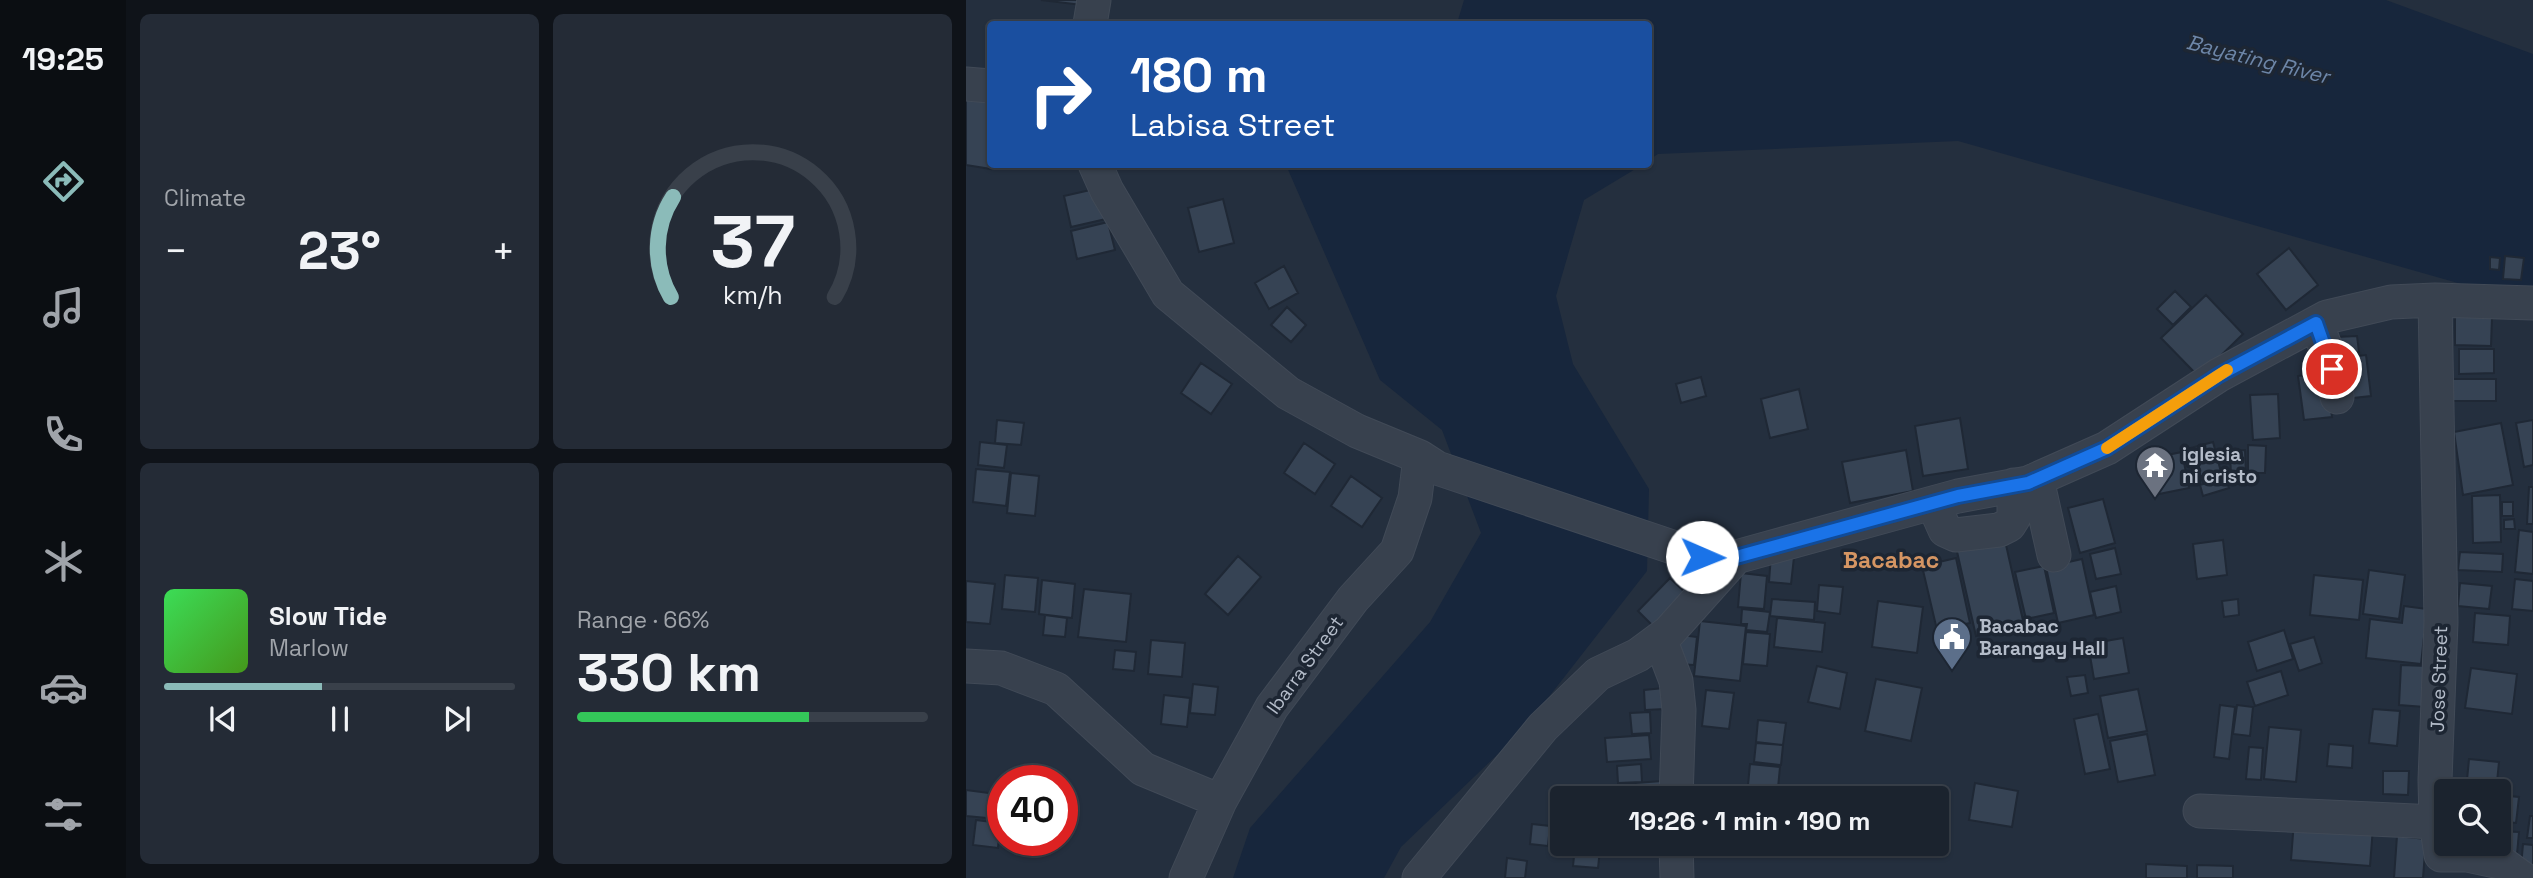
<!DOCTYPE html>
<html lang="en">
<head>
<meta charset="utf-8">
<style>
	body { margin:0; font-family:"Space Grotesk",sans-serif; background:#242b36; color:#f1f3f6; height:100vh; display:flex; flex-direction:column; font-size:26px; white-space:nowrap }
	* { box-sizing:border-box; margin:0 }
	p { font-size:23px; color:#a0a4aa }
	.icon { flex:none; width:38px; height:38px; fill:none; stroke:currentColor; stroke-width:2; stroke-linecap:round; stroke-linejoin:round }
	.map { position:relative; flex:1; overflow:hidden }
	.panel { display:flex; flex-direction:column; gap:14px; padding:14px; background:#0f1319; width:840px }
	.panel>* { flex:none }
	.top-card { position:absolute; left:21px; top:21px; width:665px; height:147px; border-radius:7px; box-shadow:0 2px 5px #0004,0 0 0 2px #39404a; background:#1a4fa0; color:#fff; overflow:hidden }
	.buttons { position:absolute; left:1468px; top:779px; display:grid; gap:14px }
	.buttons a { display:grid; place-items:center; width:77px; height:77px; border-radius:7px; background:#1b232e; box-shadow:0 2px 5px #0004,0 0 0 2px #39404a; font-size:35px }
	.speed { position:absolute; left:21px; top:765px; display:flex; gap:14px; font-size:35px; font-weight:700; text-align:center }
	.speed>* { display:grid; place-content:center; width:91px; height:91px; border-radius:50%; background:#1b232e; box-shadow:0 2px 5px #0004,0 0 0 2px #39404a; line-height:1 }
	.speed .limit { border:10px solid #d22; background:#fff; color:#111 }
	.pin { position:absolute; display:grid; place-items:center; width:60px; height:60px; color:#fff; margin:-30px; border:4px solid #fff; border-radius:50%; box-shadow:0 2px 7px #0007 }
	.me { position:absolute; width:77px; margin:-38px; rotate:91deg; stroke-linejoin:round; filter:drop-shadow(0 0 5px #0008) }
	.turn { display:flex; align-items:center; gap:24px; height:147px; padding:0 28px; font-size:32px }
	.turn .icon { width:91px; height:91px; stroke-width:2.5 }
	.turn b { display:block; font-size:49px; line-height:60px }
	.big { font-size:52px; font-weight:700; line-height:1.1 }
	.panel .card { flex:1; display:flex; flex-direction:column; justify-content:center; gap:10px; min-width:0; padding:0 24px; border-radius:10px; background:#242b36 }
	.panel .dial { align-items:center; gap:0 }
	.dial svg { height:182px; overflow:visible; fill:none; stroke:#39404a; stroke-width:7; stroke-linecap:round; text-anchor:middle }
	.dial text { fill:#f1f3f6; stroke:none }
	.song { display:flex; align-items:center; gap:21px }
	.cover { width:84px; height:84px; border-radius:10px; background:linear-gradient(135deg,hsl(130 70% 55%),hsl(100 70% 35%)) }
	.played { height:7px; border-radius:4px; background:linear-gradient(90deg,#8bbbb9 45%,#39404a 45%) }
	.keys { display:flex; justify-content:space-around; direction:ltr }
	.heat { display:flex; justify-content:space-between; align-items:center; font-size:38px; direction:ltr }
	.charge { height:10px; border-radius:5px; background:linear-gradient(90deg,#34c759 66%,#39404a 0) }
	.panel .tiles { flex:1; display:grid; gap:14px; grid-template-columns:repeat(2,1fr) }
	.trip { position:absolute; left:584px; top:786px; width:399px; height:70px; border-radius:7px; background:#1b232e; box-shadow:0 2px 5px #0004,0 0 0 2px #39404a; font-weight:700; line-height:70px; text-align:center }
	main { display:flex; flex:1; min-height:0 }
	.tab-bar { display:flex; flex-direction:column; width:126px; justify-content:space-around; align-items:center; background:#0b0e12; color:#a0a4aa }
	.tab-bar .icon { width:49px; height:49px }
	.tab-bar .on { color:#8bbbb9 }
	.tab-bar b { font-size:32px; color:#f1f3f6 }
	.map>svg:first-child { display:block }
	.water { fill:#17263c }
	.building { fill:#364354; stroke:#1f2835; stroke-width:2 }
	.lines { fill:none; stroke-linecap:round; stroke-linejoin:round }
	.minor-casing { stroke:#414a57; stroke-width:35 }
	.minor { stroke:#38414e; stroke-width:33 }
	.route-casing { stroke:#114b97; stroke-width:18 }
	.route { stroke:#1a73e8; stroke-width:12 }
	.slow { stroke:#f59e0b; stroke-width:12 }
	.labels { text-anchor:middle; dominant-baseline:central; stroke-width:7; stroke-linejoin:round; paint-order:stroke }
	.poi-label { font-size:19px; font-weight:bold; fill:#b4bcc9; stroke:#1d2633; text-anchor:start }
	.street-label { font-size:19px; fill:#b4bcc9; stroke:#1d2633 }
	.water-label { font-size:21px; font-style:italic; fill:#6d86a8; stroke:#1d2633 }
	.quarter-label { font-size:23px; font-weight:bold; fill:#d59563; stroke:#1d2633 }
</style>
</head>
<body>
<main>
<nav class="tab-bar">
<b>19:25</b>
<svg class="icon on" aria-label="directions" viewBox="0 0 24 24"><path d="M12 3l9 9-9 9-9-9zM9 14v-3h6M13 9l2 2-2 2"/></svg>
<svg class="icon" aria-label="music" viewBox="0 0 24 24"><path d="M9 18V5l10-2v13"/><circle cx="6" cy="18" r="3"/><circle cx="16" cy="16" r="3"/></svg>
<svg class="icon" aria-label="phone" viewBox="0 0 24 24"><path d="M5 4h4l2 5-3 2q2 4 5 5l2-3 5 2v4C11 20 4 13 5 4z"/></svg>
<svg class="icon" aria-label="climate" viewBox="0 0 24 24"><path d="M12 3v18M4 7l16 10M4 17L20 7"/></svg>
<svg class="icon" aria-label="car" viewBox="0 0 24 24"><path d="M5 17H2v-5l4-1 3-4h7l3 4 3 1v5h-3M9 17h6M6 11h13"/><circle cx="7" cy="17" r="2"/><circle cx="17" cy="17" r="2"/></svg>
<svg class="icon" aria-label="filters" viewBox="0 0 24 24"><path d="M4 7h16M4 17h16"/><circle cx="9" cy="7" r="2"/><circle cx="15" cy="17" r="2"/></svg>
</nav>
<section class="panel">
<div class="tiles">
<div class="card"><p>Climate</p>
<div class="heat"><a>−</a><b class="big">23°</b><a>+</a></div>
</div>
<div class="card dial"><svg viewBox="0 0 100 80">
<path d="M14 69A42 42 0 1 1 86 69"/>
<path d="M14 69A42 42 0 0 1 15 25" stroke="#8bbbb9"/>
<text x="50" y="56" font-size="32" font-weight="700">37</text>
<text x="50" y="72" font-size="11">km/h</text>
</svg></div>
<div class="card">
<div class="song"><i class="cover"></i><div><b>Slow Tide</b><p>Marlow</p></div></div>
<div class="played"></div>
<div class="keys"><svg class="icon" aria-label="previous" viewBox="0 0 24 24"><path d="M18 5L8 12l10 7zM5 5v14"/></svg><svg class="icon" aria-label="pause" viewBox="0 0 24 24"><path d="M8 5v14M16 5v14"/></svg><svg class="icon" aria-label="next" viewBox="0 0 24 24"><path d="M6 5l10 7-10 7zM19 5v14"/></svg></div>
</div>
<div class="card"><p>Range · 66%</p><b class="big">330 km</b><div class="charge"></div></div>
</div>
</section>
<div class="map">
<svg width="1567" height="878" viewBox="0 0 1567 878">
	<rect width="100%" height="100%" fill="#242f3e"/>
	<path class="water" d="M 498,0 L 1420,0 L 1567,54 L 1567,295 L 1520,291 L 992,141 L 692,154 L 683,160 L 682,24 L 488,24 L 492,20 Z
		M 320,165 L 676,165 L 618,200 L 590,296 L 607,364 L 683,489 L 681,571 L 557,730 L 435,847 L 418,878 L 267,878 L 284,828 L 464,622 L 515,533 L 476,430 L 414,380 Z"/>
	<path class="building" d="M 75,0 L 117,0 L 116,5 Z
		M 0,97 L 24,100 L 25,169 L 0,165 Z
		M 133,188 L 140,219 L 105,227 L 98,196 Z
		M 257,199 L 268,243 L 233,252 L 222,208 Z
		M 142,222 L 149,250 L 111,259 L 105,231 Z
		M 1323,248 L 1352,285 L 1320,310 L 1291,274 Z
		M 1539,256 L 1558,258 L 1555,280 L 1537,279 Z
		M 1524,257 L 1534,258 L 1533,270 L 1524,269 Z
		M 318,266 L 332,293 L 303,309 L 289,283 Z
		M 1209,291 L 1225,307 L 1207,325 L 1191,309 Z
		M 1240,295 L 1277,334 L 1233,377 L 1195,338 Z
		M 321,307 L 340,325 L 325,342 L 305,325 Z
		M 1489,316 L 1526,317 L 1525,346 L 1489,345 Z
		M 1391,336 L 1393,352 L 1371,354 L 1370,337 Z
		M 1493,349 L 1528,349 L 1528,373 L 1493,374 Z
		M 1400,355 L 1405,396 L 1378,399 L 1373,358 Z
		M 235,363 L 266,384 L 245,414 L 215,393 Z
		M 1360,372 L 1366,417 L 1338,420 L 1332,376 Z
		M 735,377 L 740,396 L 715,403 L 710,384 Z
		M 1487,379 L 1530,379 L 1530,401 L 1487,401 Z
		M 833,389 L 842,429 L 804,438 L 795,399 Z
		M 1312,394 L 1314,438 L 1287,440 L 1284,395 Z
		M 994,418 L 1002,469 L 957,476 L 949,426 Z
		M 31,420 L 58,423 L 55,445 L 29,443 Z
		M 1567,420 L 1567,465 L 1558,467 L 1550,423 Z
		M 1535,423 L 1547,485 L 1497,495 L 1488,432 Z
		M 14,442 L 41,445 L 38,468 L 12,465 Z
		M 1247,442 L 1255,472 L 1228,478 L 1221,449 Z
		M 338,443 L 369,464 L 349,494 L 318,473 Z
		M 1282,445 L 1300,446 L 1299,473 L 1282,473 Z
		M 940,450 L 947,491 L 884,503 L 876,462 Z
		M 1279,450 L 1280,476 L 1265,476 L 1264,451 Z
		M 1216,452 L 1223,488 L 1188,495 L 1181,459 Z
		M 10,469 L 44,472 L 40,506 L 7,502 Z
		M 45,473 L 73,476 L 69,516 L 41,513 Z
		M 385,476 L 416,498 L 396,527 L 365,506 Z
		M 1259,477 L 1263,488 L 1237,496 L 1234,485 Z
		M 1563,487 L 1567,487 L 1567,524 L 1561,524 Z
		M 1534,495 L 1535,542 L 1507,543 L 1506,496 Z
		M 1137,499 L 1149,543 L 1114,553 L 1102,508 Z
		M 1536,502 L 1547,502 L 1547,516 L 1536,516 Z
		M 1548,519 L 1549,529 L 1538,529 L 1538,520 Z
		M 1553,530 L 1567,532 L 1567,574 L 1549,572 Z
		M 1038,536 L 1058,625 L 1010,636 L 990,547 Z
		M 1257,540 L 1261,575 L 1231,579 L 1227,544 Z
		M 1149,548 L 1155,574 L 1130,579 L 1124,554 Z
		M 1494,552 L 1537,554 L 1536,572 L 1492,570 Z
		M 805,555 L 828,557 L 825,584 L 803,582 Z
		M 272,556 L 295,577 L 262,615 L 239,594 Z
		M 990,558 L 1004,623 L 971,630 L 956,566 Z
		M 1116,559 L 1128,615 L 1092,623 L 1080,567 Z
		M 1078,566 L 1088,613 L 1060,619 L 1049,572 Z
		M 1403,570 L 1439,575 L 1433,619 L 1397,614 Z
		M 775,573 L 801,576 L 798,609 L 772,607 Z
		M 39,575 L 72,578 L 69,612 L 36,609 Z
		M 1348,575 L 1397,580 L 1393,620 L 1344,615 Z
		M 704,578 L 725,598 L 692,631 L 672,611 Z
		M 1549,579 L 1567,581 L 1567,611 L 1546,609 Z
		M 76,580 L 109,584 L 106,618 L 73,614 Z
		M 0,581 L 29,584 L 24,624 L 0,622 Z
		M 1494,583 L 1526,586 L 1523,609 L 1492,606 Z
		M 853,585 L 877,587 L 874,614 L 851,611 Z
		M 1150,586 L 1155,612 L 1130,618 L 1124,592 Z
		M 118,589 L 165,594 L 160,642 L 112,637 Z
		M 806,599 L 849,602 L 848,620 L 804,616 Z
		M 1272,599 L 1273,615 L 1258,617 L 1256,601 Z
		M 912,601 L 957,607 L 951,653 L 906,647 Z
		M 1438,606 L 1461,609 L 1455,664 L 1400,658 L 1404,619 L 1436,623 Z
		M 776,609 L 804,612 L 801,632 L 780,630 L 781,624 L 775,624 Z
		M 1509,613 L 1544,616 L 1542,645 L 1507,642 Z
		M 79,615 L 101,618 L 99,637 L 77,635 Z
		M 811,618 L 859,623 L 856,652 L 808,647 Z
		M 734,621 L 780,626 L 774,681 L 728,676 Z
		M 1318,630 L 1327,659 L 1291,671 L 1282,642 Z
		M 780,632 L 804,634 L 801,666 L 777,664 Z
		M 715,635 L 731,637 L 728,665 L 712,664 Z
		M 1348,637 L 1356,663 L 1333,671 L 1324,644 Z
		M 1157,638 L 1163,673 L 1128,679 L 1122,644 Z
		M 185,640 L 219,643 L 216,677 L 182,674 Z
		M 149,650 L 170,652 L 168,671 L 147,669 Z
		M 1435,665 L 1461,666 L 1459,707 L 1433,705 Z
		M 851,666 L 881,673 L 874,709 L 842,702 Z
		M 1505,668 L 1551,674 L 1546,714 L 1499,708 Z
		M 1315,671 L 1322,695 L 1289,706 L 1281,682 Z
		M 1119,675 L 1122,693 L 1105,696 L 1101,677 Z
		M 910,679 L 956,688 L 945,741 L 899,731 Z
		M 227,684 L 252,687 L 249,715 L 224,713 Z
		M 698,688 L 699,709 L 679,710 L 678,690 Z
		M 1172,689 L 1181,731 L 1142,738 L 1134,696 Z
		M 740,690 L 768,693 L 763,729 L 736,726 Z
		M 198,695 L 224,698 L 221,727 L 195,724 Z
		M 1254,705 L 1269,707 L 1263,759 L 1248,757 Z
		M 1271,705 L 1287,707 L 1284,736 L 1267,734 Z
		M 1407,709 L 1434,711 L 1431,746 L 1403,743 Z
		M 684,712 L 685,733 L 666,734 L 664,713 Z
		M 1132,714 L 1144,769 L 1119,774 L 1108,719 Z
		M 792,720 L 820,723 L 817,745 L 790,742 Z
		M 1303,727 L 1335,730 L 1330,782 L 1298,779 Z
		M 1181,734 L 1189,775 L 1152,782 L 1144,741 Z
		M 683,735 L 685,759 L 641,762 L 639,738 Z
		M 790,743 L 817,745 L 815,765 L 788,762 Z
		M 1363,744 L 1387,746 L 1386,768 L 1361,766 Z
		M 1283,747 L 1297,748 L 1295,780 L 1280,779 Z
		M 1503,759 L 1533,762 L 1531,782 L 1501,780 Z
		M 675,764 L 676,782 L 652,783 L 651,766 Z
		M 784,764 L 814,767 L 811,798 L 781,796 Z
		M 1417,771 L 1443,771 L 1442,795 L 1417,794 Z
		M 696,781 L 698,798 L 644,798 L 643,785 Z
		M 1009,783 L 1052,791 L 1046,827 L 1003,820 Z
		M 0,790 L 23,793 L 21,818 L 0,816 Z
		M 96,791 L 105,792 L 101,836 L 96,836 Z
		M 1533,795 L 1553,797 L 1550,823 L 1533,821 Z
		M 1564,816 L 1567,816 L 1567,838 L 1561,838 Z
		M 10,820 L 34,823 L 32,848 L 7,845 Z
		M 1328,821 L 1407,827 L 1404,866 L 1325,860 Z
		M 566,824 L 584,826 L 582,846 L 564,844 Z
		M 1533,831 L 1553,832 L 1551,854 L 1529,852 L 1530,844 L 1533,844 Z
		M 1431,836 L 1460,839 L 1457,878 L 1428,878 Z
		M 1557,844 L 1567,845 L 1567,868 L 1555,867 Z
		M 609,847 L 634,849 L 632,868 L 607,866 Z
		M 541,858 L 561,861 L 559,878 L 539,878 Z
		M 1180,864 L 1221,866 L 1221,878 L 1180,878 Z
		M 1231,865 L 1267,866 L 1267,878 L 1231,878 Z"/>
	<g class="lines">
		<defs>
			<path id="minor" d="M 124,24 L 128,0
				M 0,84 L 24,86
				M 129,164 L 141,191 L 202,294 L 322,393 L 391,431 L 454,457 L 471,468 L 736,557 L 770,557 L 992,496 L 1062,483 L 1141,448 L 1253,375 L 1361,317 L 1425,302 L 1469,300 L 1567,303
				M 1350,323 L 1361,351 L 1371,397
				M 1071,479 L 1088,555
				M 967,503 L 979,530 L 990,535 L 1033,530 L 1043,525 L 1048,517 L 1048,485
				M 694,639 L 710,681 L 713,710 L 710,798
				M 0,666 L 35,668 L 90,689 L 177,769 L 254,801
				M 1234,811 L 1470,822 L 1469,780 L 1475,622 L 1469,300
				M 1470,822 L 1475,855 L 1501,855 L 1534,862 L 1556,878
				M 710,844 L 711,878
				M 220,878 L 254,801 L 306,707 L 387,599 L 431,551 L 449,498 L 454,457
				M 453,878 L 577,727 L 632,674 L 672,655 L 703,632 L 770,557"/>
		</defs>
		<use href="#minor" class="minor-casing"/>
		<use href="#minor" class="minor"/>
	</g>
	<g class="lines">
		<defs>
			<path id="route" d="M 736,557 L 770,557 L 992,496 L 1062,483 L 1141,448 L 1253,375 L 1350,323 L 1366,369"/>
		</defs>
		<use href="#route" class="route-casing"/>
		<use href="#route" class="route"/>
		<path class="slow" d="M 1141,448 L 1261,370"/>
	</g>
	<defs>
		<symbol id="temple-pin" viewBox="-11 -11 22 30"><path d="M0 17L-7.5 6A9.5 9.5 0 1 1 7.5 6Z" fill="#6b7280" stroke="#1d2633"/><path d="M0-6L5-2H3V0L6.5 2.5H4V6H1.5V3h-3V6H-4V2.5H-6.5L-3 0V-2H-5Z" fill="#fff"/></symbol>
		<symbol id="civic-pin" viewBox="-11 -11 22 30"><path d="M0 17L-7.5 6A9.5 9.5 0 1 1 7.5 6Z" fill="#5c6f8a" stroke="#1d2633"/><path d="M-.6-6.5H3V-4.5H.6V-3L4-1V1h2V6H-6V1h2V-1L-.6-3ZM-1.2 2.5V6h2.4V2.5Z" fill="#fff"/></symbol>
	</defs>
	<g fill-rule="evenodd">
		<use href="#temple-pin" x="1167" y="443" width="44" height="60"/>
		<use href="#civic-pin" x="964" y="615" width="44" height="60"/>
	</g>
	<g class="labels">
		<g class="poi-label">
			<text x="1216" y="454">iglesia<tspan x="1216" dy="22">ni cristo</tspan></text>
			<text x="1013" y="626">Bacabac<tspan x="1013" dy="22">Barangay Hall</tspan></text>
		</g>
		<g class="street-label">
			<text transform="translate(339 665) rotate(-54)">Ibarra Street</text>
			<text transform="translate(1473 679) rotate(-88)">Jose Street</text>
		</g>
		<g class="water-label">
			<text transform="translate(1292 59) rotate(14)">Bayating River</text>
		</g>
		<g class="quarter-label">
			<text x="925" y="560">Bacabac</text>
		</g>
	</g>
</svg>
<div class="buttons">
<a><svg class="icon" aria-label="search" viewBox="0 0 24 24"><circle cx="10" cy="10" r="6"/><path d="M15 15l6 6"/></svg></a>
</div>
<div class="speed"><div class="limit">40</div></div>
<div class="pin" style="left:1366px;top:369px;background:#d93025"><svg class="icon" aria-label="arrive" viewBox="0 0 24 24"><path d="M6 21V4h12l-3 4 3 4H6"/></svg></div>
<svg class="me" style="left:736px;top:557px" viewBox="-20 -20 40 40"><circle r="19" fill="#fff"/><path d="M0-13L10 11 0 6-10 11z" fill="#1a73e8"/></svg>
<div class="trip">19:26 · 1 min · 190 m</div>
<div class="top-card">
<div class="turn"><svg class="icon" aria-label="right" viewBox="0 0 24 24"><path d="M7 20v-9h11M14 6l5 5-5 5"/></svg><div><b>180 m</b>Labisa Street</div></div>
</div>
</div>
</main>
</body>
</html>
